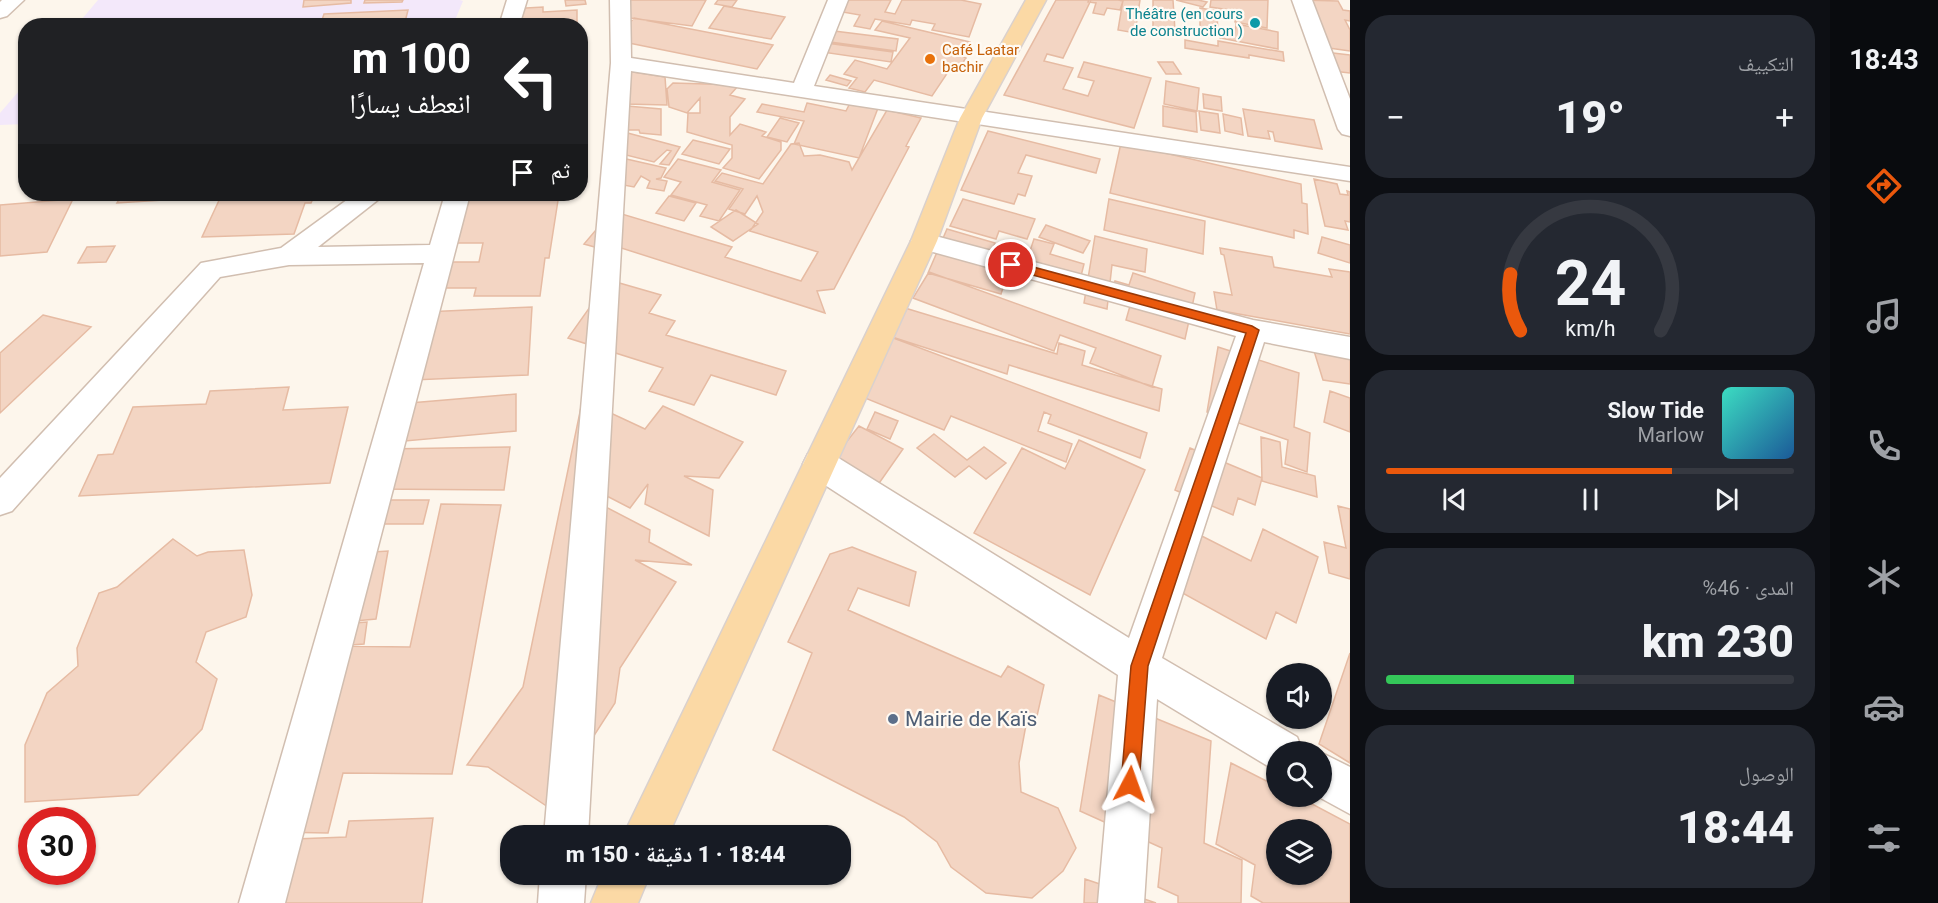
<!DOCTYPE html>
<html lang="ar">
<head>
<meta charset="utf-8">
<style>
	body { margin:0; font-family:Roboto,"Noto Naskh Arabic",sans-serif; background:#242831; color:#f1f3f6; direction:rtl; height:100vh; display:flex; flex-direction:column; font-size:22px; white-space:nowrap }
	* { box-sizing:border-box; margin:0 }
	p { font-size:20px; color:#9ea1a6 }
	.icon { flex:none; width:33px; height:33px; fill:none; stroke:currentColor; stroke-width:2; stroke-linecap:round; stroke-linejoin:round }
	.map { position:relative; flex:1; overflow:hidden; direction:ltr }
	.sheet { display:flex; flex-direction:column; gap:15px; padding:15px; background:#0d0f14; width:480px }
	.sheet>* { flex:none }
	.guide { position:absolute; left:18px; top:18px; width:570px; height:183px; border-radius:24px; box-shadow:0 2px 4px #0004; direction:rtl; background:#202124; color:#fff; overflow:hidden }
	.tools { position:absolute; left:1266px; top:663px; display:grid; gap:12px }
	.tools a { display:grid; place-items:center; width:66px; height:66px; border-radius:50%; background:#171b24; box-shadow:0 2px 4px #0004; font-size:30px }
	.speed { position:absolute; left:18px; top:807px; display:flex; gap:12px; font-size:30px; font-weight:700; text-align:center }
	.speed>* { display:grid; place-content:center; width:78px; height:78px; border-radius:50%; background:#171b24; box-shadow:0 2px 4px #0004; line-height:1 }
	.speed .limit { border:9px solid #d22; background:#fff; color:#111 }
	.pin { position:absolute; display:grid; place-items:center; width:51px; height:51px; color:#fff; margin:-26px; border:3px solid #fff; border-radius:50%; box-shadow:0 2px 6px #0007 }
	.me { position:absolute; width:66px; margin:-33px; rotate:4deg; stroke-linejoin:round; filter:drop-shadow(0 0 4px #0008) }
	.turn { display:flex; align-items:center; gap:21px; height:126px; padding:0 18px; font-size:27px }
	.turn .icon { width:78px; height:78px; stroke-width:2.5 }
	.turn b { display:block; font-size:42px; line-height:51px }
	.then { display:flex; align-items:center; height:57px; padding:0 18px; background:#0003; gap:12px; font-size:22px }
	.big { font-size:45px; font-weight:800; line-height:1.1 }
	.sheet .card { flex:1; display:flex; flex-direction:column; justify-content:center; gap:9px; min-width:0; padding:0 21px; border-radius:24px; background:#242831 }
	.sheet .dial { align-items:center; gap:0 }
	.dial svg { height:156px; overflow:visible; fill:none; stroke:#363941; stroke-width:7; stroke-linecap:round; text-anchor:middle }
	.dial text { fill:#f1f3f6; stroke:none }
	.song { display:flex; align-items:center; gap:18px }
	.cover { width:72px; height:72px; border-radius:9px; background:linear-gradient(135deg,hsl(170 70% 55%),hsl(210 70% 35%)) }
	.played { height:6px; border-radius:3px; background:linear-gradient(90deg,#ea580c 70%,#363941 70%) }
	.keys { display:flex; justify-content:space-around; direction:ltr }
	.heat { display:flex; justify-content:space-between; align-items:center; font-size:33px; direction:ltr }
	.charge { height:9px; border-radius:4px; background:linear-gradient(90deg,#34c759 46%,#363941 0) }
	.trip { position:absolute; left:500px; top:825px; width:351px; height:60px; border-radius:24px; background:#171b24; box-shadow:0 2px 4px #0004; font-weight:800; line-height:60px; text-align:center; direction:rtl }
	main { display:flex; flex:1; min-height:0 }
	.menu { display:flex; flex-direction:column; width:108px; justify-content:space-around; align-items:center; background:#090b0e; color:#9ea1a6 }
	.menu .icon { width:42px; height:42px }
	.menu .on { color:#ea580c }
	.menu b { font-size:27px; color:#f1f3f6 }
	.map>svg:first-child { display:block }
	.education { fill:#f3e8fa }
	.building { fill:#f3d5c3; stroke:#e6bba3; stroke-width:1.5; fill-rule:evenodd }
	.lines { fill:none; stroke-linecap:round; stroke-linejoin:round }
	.minor-casing { stroke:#d1beb0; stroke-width:3 }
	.tertiary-casing { stroke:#d1beb0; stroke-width:3 }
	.primary-casing { stroke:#dad1cd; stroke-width:3 }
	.minor { fill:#fff; fill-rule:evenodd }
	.tertiary { fill:#fff; fill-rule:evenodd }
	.primary { fill:#fbd9a5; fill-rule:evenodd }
	.route { fill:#ea580c; stroke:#983908; stroke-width:1.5 }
	.culture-dot { fill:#0f9aa8; stroke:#fffaf3; stroke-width:2 }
	.food-dot { fill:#e8710a; stroke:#fffaf3; stroke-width:2 }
	.service-dot { fill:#5c6f8a; stroke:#fffaf3; stroke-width:2 }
	.labels { text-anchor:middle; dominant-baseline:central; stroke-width:4.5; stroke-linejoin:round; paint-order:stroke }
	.far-culture-label { font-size:15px; fill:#0d838f; stroke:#fffaf3; text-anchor:end }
	.far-food-label { font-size:15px; fill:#c56008; stroke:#fffaf3; text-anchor:start }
	.near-service-label { font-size:21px; fill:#4e5e75; stroke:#fffaf3; text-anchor:start }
</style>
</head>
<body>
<main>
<nav class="menu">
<b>18:43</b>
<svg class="icon on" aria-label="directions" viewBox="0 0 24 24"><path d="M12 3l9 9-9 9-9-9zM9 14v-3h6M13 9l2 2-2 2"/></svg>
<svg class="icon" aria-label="music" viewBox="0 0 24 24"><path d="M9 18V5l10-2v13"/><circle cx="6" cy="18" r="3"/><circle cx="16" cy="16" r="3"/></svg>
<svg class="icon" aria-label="phone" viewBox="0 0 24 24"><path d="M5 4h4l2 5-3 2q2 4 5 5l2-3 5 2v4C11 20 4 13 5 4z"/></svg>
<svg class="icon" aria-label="climate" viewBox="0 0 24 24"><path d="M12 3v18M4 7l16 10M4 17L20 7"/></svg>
<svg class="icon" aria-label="car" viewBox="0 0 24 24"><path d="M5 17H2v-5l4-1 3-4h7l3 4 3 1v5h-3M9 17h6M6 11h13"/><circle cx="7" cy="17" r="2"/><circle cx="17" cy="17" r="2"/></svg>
<svg class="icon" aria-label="filters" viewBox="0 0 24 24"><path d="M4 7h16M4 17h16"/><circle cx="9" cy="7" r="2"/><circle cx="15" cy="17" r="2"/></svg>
</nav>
<section class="sheet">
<div class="card"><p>التكييف</p>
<div class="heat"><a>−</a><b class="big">19°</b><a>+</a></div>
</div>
<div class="card dial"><svg viewBox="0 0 100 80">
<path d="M14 69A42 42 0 1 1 86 69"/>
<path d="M14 69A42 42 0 0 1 9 40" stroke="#ea580c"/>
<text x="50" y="56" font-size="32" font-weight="700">24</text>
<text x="50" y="72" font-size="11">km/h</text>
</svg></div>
<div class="card">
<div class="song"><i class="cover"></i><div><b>Slow Tide</b><p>Marlow</p></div></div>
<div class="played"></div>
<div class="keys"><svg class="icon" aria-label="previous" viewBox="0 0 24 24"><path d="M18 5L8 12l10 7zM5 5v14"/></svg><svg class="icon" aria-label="pause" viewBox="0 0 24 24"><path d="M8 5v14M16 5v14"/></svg><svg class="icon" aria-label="next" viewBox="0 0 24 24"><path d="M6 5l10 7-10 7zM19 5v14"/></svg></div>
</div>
<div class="card"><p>المدى · 46%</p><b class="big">230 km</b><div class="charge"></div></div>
<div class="card"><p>الوصول</p><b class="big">18:44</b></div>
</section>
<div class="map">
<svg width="1350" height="903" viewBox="0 0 1350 903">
	<rect width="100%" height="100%" fill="#fdf6ec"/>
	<path class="education" d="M 98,0 L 460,0 L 463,1 L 453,25 L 76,26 Z
		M 25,84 L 25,124 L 0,125 L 0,113 Z"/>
	<path class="building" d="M 304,0 L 351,0 L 351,3 L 303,7 Z
		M 365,0 L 403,0 L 402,2 L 364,3 Z
		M 565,0 L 585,0 L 586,4 L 566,6 Z
		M 625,0 L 706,0 L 692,26 L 614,16 Z
		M 718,0 L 737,0 L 732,7 L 715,4 Z
		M 844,0 L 891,0 L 885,12 L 895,14 L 902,0 L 961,0 L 981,4 L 969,37 L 932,30 L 935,24 L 912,20 L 910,25 L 875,19 L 870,29 L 854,26 L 860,15 L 837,11 Z
		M 1056,0 L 1091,0 L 1063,58 L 1047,54 L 1044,61 L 1073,68 L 1063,89 L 1088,96 L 1094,81 L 1078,77 L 1084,62 L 1151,78 L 1134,128 L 1004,95 Z
		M 1089,0 L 1118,0 L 1123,1 L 1120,10 L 1107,8 L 1104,15 L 1093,13 L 1096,3 L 1088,2 Z
		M 1123,0 L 1140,0 L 1135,33 L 1118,30 Z
		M 1153,0 L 1173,0 L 1175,31 L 1153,28 Z
		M 1176,0 L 1198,0 L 1207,2 L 1203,7 Z
		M 1211,0 L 1268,0 L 1267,28 L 1235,22 L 1236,11 L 1210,7 Z
		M 1302,0 L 1338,1 L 1343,10 L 1350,11 L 1350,21 L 1345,20 L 1350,30 L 1350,51 L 1322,47 Z
		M 724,6 L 785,17 L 771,39 L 709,28 Z
		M 543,7 L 543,12 L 577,10 L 577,26 L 505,26 L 506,9 Z
		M 1200,8 L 1217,11 L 1218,36 L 1200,33 Z
		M 1218,9 L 1232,11 L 1232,20 L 1217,17 Z
		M 408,10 L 404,26 L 320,26 L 324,14 Z
		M 634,18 L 773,45 L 757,69 L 614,40 Z
		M 882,21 L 970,42 L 961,56 L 966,58 L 959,68 L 952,66 L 932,96 L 874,80 L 865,92 L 849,88 L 857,78 L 844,74 L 855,60 L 887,69 L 910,38 L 875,30 Z
		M 1236,24 L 1278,32 L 1278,49 L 1220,38 L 1220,32 L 1235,35 Z
		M 826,30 L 898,39 L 896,51 L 823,41 Z
		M 1185,40 L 1218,46 L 1218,41 L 1283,52 L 1284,61 L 1249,55 L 1249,58 L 1185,48 Z
		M 826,43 L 893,52 L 891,62 L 822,52 Z
		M 1316,51 L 1350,55 L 1350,73 L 1324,70 Z
		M 1158,62 L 1173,62 L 1181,74 L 1166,74 Z
		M 627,71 L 665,77 L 667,105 L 625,104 Z
		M 830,75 L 851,81 L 847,86 L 826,80 Z
		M 1166,81 L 1199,88 L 1197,111 L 1164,104 Z
		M 673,83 L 739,85 L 730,95 L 745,99 L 730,117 L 730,135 L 740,124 L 766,132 L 762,136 L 781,142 L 781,150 L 759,179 L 723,168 L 732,158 L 732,145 L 687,132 L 688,113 L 700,113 L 700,98 L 687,113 L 669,107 L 667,89 Z
		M 1203,94 L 1221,97 L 1222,111 L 1204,108 Z
		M 807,103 L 846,111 L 850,103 L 878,108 L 859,158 L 794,144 L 804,121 L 757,112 L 762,104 L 804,112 Z
		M 627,106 L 661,109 L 661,135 L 640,133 L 639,130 L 625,130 Z
		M 1163,106 L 1196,112 L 1197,132 L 1163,126 Z
		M 1243,109 L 1314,120 L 1322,149 L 1275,141 L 1273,132 L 1268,131 L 1270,139 L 1248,136 Z
		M 887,110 L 921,118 L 906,146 L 909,147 L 834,289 L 817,291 L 825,313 L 612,245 L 598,248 L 584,244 L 612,211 L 732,247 L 725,257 L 801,281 L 818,252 L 750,231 L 763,212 L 757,196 L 745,214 L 729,209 L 743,189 L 715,181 L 722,173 L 763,184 L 791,144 L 799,143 L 804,156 L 820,155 L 849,162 L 852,170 Z
		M 1199,111 L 1218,114 L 1220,133 L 1201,130 Z
		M 1223,114 L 1241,118 L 1243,135 L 1225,131 Z
		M 780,118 L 799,123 L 787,142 L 767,137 Z
		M 988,131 L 1100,159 L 1096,173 L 1026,155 L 1018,173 L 1032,176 L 1025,196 L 1018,194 L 1014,204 L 961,190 Z
		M 624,132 L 680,147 L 669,165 L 660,164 L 671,151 L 667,150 L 654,162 L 622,154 Z
		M 693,140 L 730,149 L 719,164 L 682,154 Z
		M 1121,143 L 1301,184 L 1302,203 L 1307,204 L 1308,234 L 1294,230 L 1294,238 L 1110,193 Z
		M 622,158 L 666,168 L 661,178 L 656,179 L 667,181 L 664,191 L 647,188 L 650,181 L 641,176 L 634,187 L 618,184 Z
		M 678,159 L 721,170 L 712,182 L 740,190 L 719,221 L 700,216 L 707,205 L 671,195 L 681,182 L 664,177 Z
		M 1314,179 L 1337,184 L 1340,194 L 1348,195 L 1347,191 L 1350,192 L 1350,222 L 1345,221 L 1348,230 L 1325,226 Z
		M 122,194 L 168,194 L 164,200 L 117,203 Z
		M 222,194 L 315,194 L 311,203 L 305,203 L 294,234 L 202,237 Z
		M 461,194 L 559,194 L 549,258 L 545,258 L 540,296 L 474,296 L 476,288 L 437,288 L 444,262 L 479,262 L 483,243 L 448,243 Z
		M 669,196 L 696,203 L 684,221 L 656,213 Z
		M 73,199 L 47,252 L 0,256 L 0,205 Z
		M 963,199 L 1035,219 L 1027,239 L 999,231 L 996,239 L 950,226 Z
		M 1109,199 L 1205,221 L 1203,254 L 1104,230 Z
		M 736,210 L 758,224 L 733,241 L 711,227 Z
		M 1046,225 L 1090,241 L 1083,253 L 1039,237 Z
		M 947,229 L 995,243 L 986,266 L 1008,272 L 1001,294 L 928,273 Z
		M 1095,236 L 1147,249 L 1145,272 L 1112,265 L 1107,309 L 1084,303 Z
		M 1322,237 L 1350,245 L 1350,263 L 1318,253 Z
		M 1034,239 L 1054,244 L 1050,254 L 1084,264 L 1079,284 L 1024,269 Z
		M 115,246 L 106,262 L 78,263 L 87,247 Z
		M 1220,248 L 1272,257 L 1274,267 L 1332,277 L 1329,269 L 1350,272 L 1350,334 L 1217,310 L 1214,292 L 1232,295 L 1224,255 L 1221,254 Z
		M 929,272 L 1161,356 L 1152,387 L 1090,363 L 1096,348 L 1060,335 L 1054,351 L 913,298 Z
		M 1133,273 L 1195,293 L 1185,339 L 1126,320 L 1130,306 L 1109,299 L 1115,281 L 1129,285 Z
		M 609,280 L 661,295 L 649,313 L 675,321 L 666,335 L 786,371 L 776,395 L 711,375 L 694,405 L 649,391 L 663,368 L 568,338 Z
		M 532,307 L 528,375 L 413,380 L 425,312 Z
		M 905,308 L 1057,354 L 1059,343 L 1085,351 L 1082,365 L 1162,389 L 1159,411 L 1009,365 L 1007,374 L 892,337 Z
		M 43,315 L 91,327 L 0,413 L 0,353 Z
		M 888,336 L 1147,433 L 1140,458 L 1048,423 L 1051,415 L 1044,412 L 1038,431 L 1072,444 L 1066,462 L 951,416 L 944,430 L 855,394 Z
		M 1218,347 L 1299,373 L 1294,427 L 1310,433 L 1307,472 L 1285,464 L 1288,440 L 1207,412 Z
		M 1314,351 L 1350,357 L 1350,384 L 1323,380 Z
		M 289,387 L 283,410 L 348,407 L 330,483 L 79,496 L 98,455 L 113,454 L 133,407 L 206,404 L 210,391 Z
		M 1330,391 L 1350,398 L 1350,432 L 1324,422 Z
		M 516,394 L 516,431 L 394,442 L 398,404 Z
		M 663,406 L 743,442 L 719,478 L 684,476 L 713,490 L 709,536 L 645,504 L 648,484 L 630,508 L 603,494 L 577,492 L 650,530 L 649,542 L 692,565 L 635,560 L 676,582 L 620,668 L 615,703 L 548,807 L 488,767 L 467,765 L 523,687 L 581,407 L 600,408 L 645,429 Z
		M 875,412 L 898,421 L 890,439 L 867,429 Z
		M 859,426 L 903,449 L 875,489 L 829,464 Z
		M 934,434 L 967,460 L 984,447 L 1006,463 L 986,479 L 969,466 L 955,477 L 917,448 Z
		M 1261,437 L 1280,442 L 1282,467 L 1315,476 L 1317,497 L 1262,481 Z
		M 1079,440 L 1145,470 L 1090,595 L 974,533 L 1022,448 L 1065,469 Z
		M 510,447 L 504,490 L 374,489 L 384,449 Z
		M 1190,448 L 1262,478 L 1255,505 L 1238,498 L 1233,515 L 1175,490 Z
		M 369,500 L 429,500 L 423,524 L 362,524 Z
		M 441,504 L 501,505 L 452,774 L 343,773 L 328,833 L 274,832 L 331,646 L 410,647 Z
		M 1338,506 L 1350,509 L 1350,579 L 1329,573 L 1324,542 L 1346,548 Z
		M 1182,526 L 1251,561 L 1263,529 L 1318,557 L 1296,623 L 1276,612 L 1266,639 L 1157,579 Z
		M 173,539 L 197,556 L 208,552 L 244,550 L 252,595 L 246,617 L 206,632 L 196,662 L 217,679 L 202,729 L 138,795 L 25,802 L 25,745 L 47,693 L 78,666 L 77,648 L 99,593 L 117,587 Z
		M 852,547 L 916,572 L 909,606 L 858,588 L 848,610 L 1001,677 L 1008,666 L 1044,685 L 1037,716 L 1028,714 L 1019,763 L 1021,792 L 1058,808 L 1076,848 L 1063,871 L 1032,898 L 986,893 L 951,867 L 937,842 L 904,817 L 773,750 L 812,653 L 788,642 L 830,554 Z
		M 388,551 L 376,619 L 344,622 L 357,553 Z
		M 367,622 L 364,644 L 338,646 L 342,624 Z
		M 1350,653 L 1350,763 L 1319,744 Z
		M 1099,695 L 1211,741 L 1204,843 L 1242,860 L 1241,903 L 1178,903 L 1178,896 L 1158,887 L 1162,848 L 1080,811 Z
		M 1231,763 L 1276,786 L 1276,796 L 1297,796 L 1350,824 L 1350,903 L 1263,903 L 1251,896 L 1255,865 L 1216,844 ZM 1276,830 L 1322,830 L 1322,874 L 1276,874 Z
		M 433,818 L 422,903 L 253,903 L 269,840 L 346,837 L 349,821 Z
		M 1085,879 L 1156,903 L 1084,903 Z"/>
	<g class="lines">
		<defs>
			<path id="minor" d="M 507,0 L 527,0 L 519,26 L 499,26 Z
				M 610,0 L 630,0 L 631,58 L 794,83 L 828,0 L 848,0 L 814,86 L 1350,167 L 1350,181 L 631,71 L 588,836 L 544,836 L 611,63 Z
				M 1292,0 L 1312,0 L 1350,99 L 1350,136 L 1342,134 L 1338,129 Z
				M 355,194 L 383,194 L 379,199 L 318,247 L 430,245 L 445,194 L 470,194 L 285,903 L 239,903 L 424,263 L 289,265 L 220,277 L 12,511 L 0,515 L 0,478 L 201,263 L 281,248 Z
				M 924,233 L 1253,320 L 1350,337 L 1350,359 L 1264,342 L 1162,658 L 1297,737 L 1303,752 L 1276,752 L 1276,771 L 1157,699 L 1144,903 L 1098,903 L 1118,675 L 808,474 L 803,464 L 808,454 L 820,451 L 832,454 L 1129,638 L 1236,336 L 915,247 L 911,241 L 915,235 Z
				M 1322,753 L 1350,767 L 1350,814 L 1317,796 L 1322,796 Z
				M 540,874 L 586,874 L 584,903 L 538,903 Z"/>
			<path id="tertiary" d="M 2,0 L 24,0 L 7,16 L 0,18 L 0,2 Z"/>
			<path id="primary" d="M 1026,0 L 1046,0 L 982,118 L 937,241 L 668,836 L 623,836 L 911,241 L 960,118 Z
				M 603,874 L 650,874 L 638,903 L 591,903 Z"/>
		</defs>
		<use href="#minor" class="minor-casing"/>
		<use href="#tertiary" class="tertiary-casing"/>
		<use href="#primary" class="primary-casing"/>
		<use href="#minor" class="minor"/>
		<use href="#tertiary" class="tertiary"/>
		<use href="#primary" class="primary"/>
	</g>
	<path class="route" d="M 1011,261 L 1252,326 L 1259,330 L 1148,666 L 1139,784 L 1136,791 L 1130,793 L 1124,791 L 1121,784 L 1131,666 L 1246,333 L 1007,268 L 1006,265 Z"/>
	<circle class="culture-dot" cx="1255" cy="23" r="6"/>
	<circle class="food-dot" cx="930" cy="59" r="6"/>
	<circle class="service-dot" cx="893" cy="719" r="6"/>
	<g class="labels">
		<g class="far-culture-label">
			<text x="1243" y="14">Théâtre (en cours<tspan x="1243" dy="17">de construction )</tspan></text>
		</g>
		<g class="far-food-label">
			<text x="942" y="50">Café Laatar<tspan x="942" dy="17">bachir</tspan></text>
		</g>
		<g class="near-service-label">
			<text x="905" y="719">Mairie de Kaïs</text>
		</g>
	</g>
</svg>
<div class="tools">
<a><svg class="icon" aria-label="sound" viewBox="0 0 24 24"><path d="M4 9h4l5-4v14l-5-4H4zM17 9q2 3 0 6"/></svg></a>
<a><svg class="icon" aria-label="search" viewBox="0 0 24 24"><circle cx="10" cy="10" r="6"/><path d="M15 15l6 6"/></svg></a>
<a><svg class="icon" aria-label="layers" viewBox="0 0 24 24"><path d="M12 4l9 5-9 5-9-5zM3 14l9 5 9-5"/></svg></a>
</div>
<div class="speed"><div class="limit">30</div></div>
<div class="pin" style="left:1011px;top:265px;background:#d93025"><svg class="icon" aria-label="arrive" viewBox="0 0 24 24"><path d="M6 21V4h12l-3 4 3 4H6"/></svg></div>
<svg class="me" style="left:1130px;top:784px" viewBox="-20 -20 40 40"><path d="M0-17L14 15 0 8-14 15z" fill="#ea580c" stroke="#fff" stroke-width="4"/></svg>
<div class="trip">18:44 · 1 دقيقة · 150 m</div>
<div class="guide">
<div class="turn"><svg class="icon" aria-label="left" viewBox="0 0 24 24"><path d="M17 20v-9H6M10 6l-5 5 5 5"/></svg><div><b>100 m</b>انعطف يسارًا</div></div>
<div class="then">ثم<svg class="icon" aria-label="arrive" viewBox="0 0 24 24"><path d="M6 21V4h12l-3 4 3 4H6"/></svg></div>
</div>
</div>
</main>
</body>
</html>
